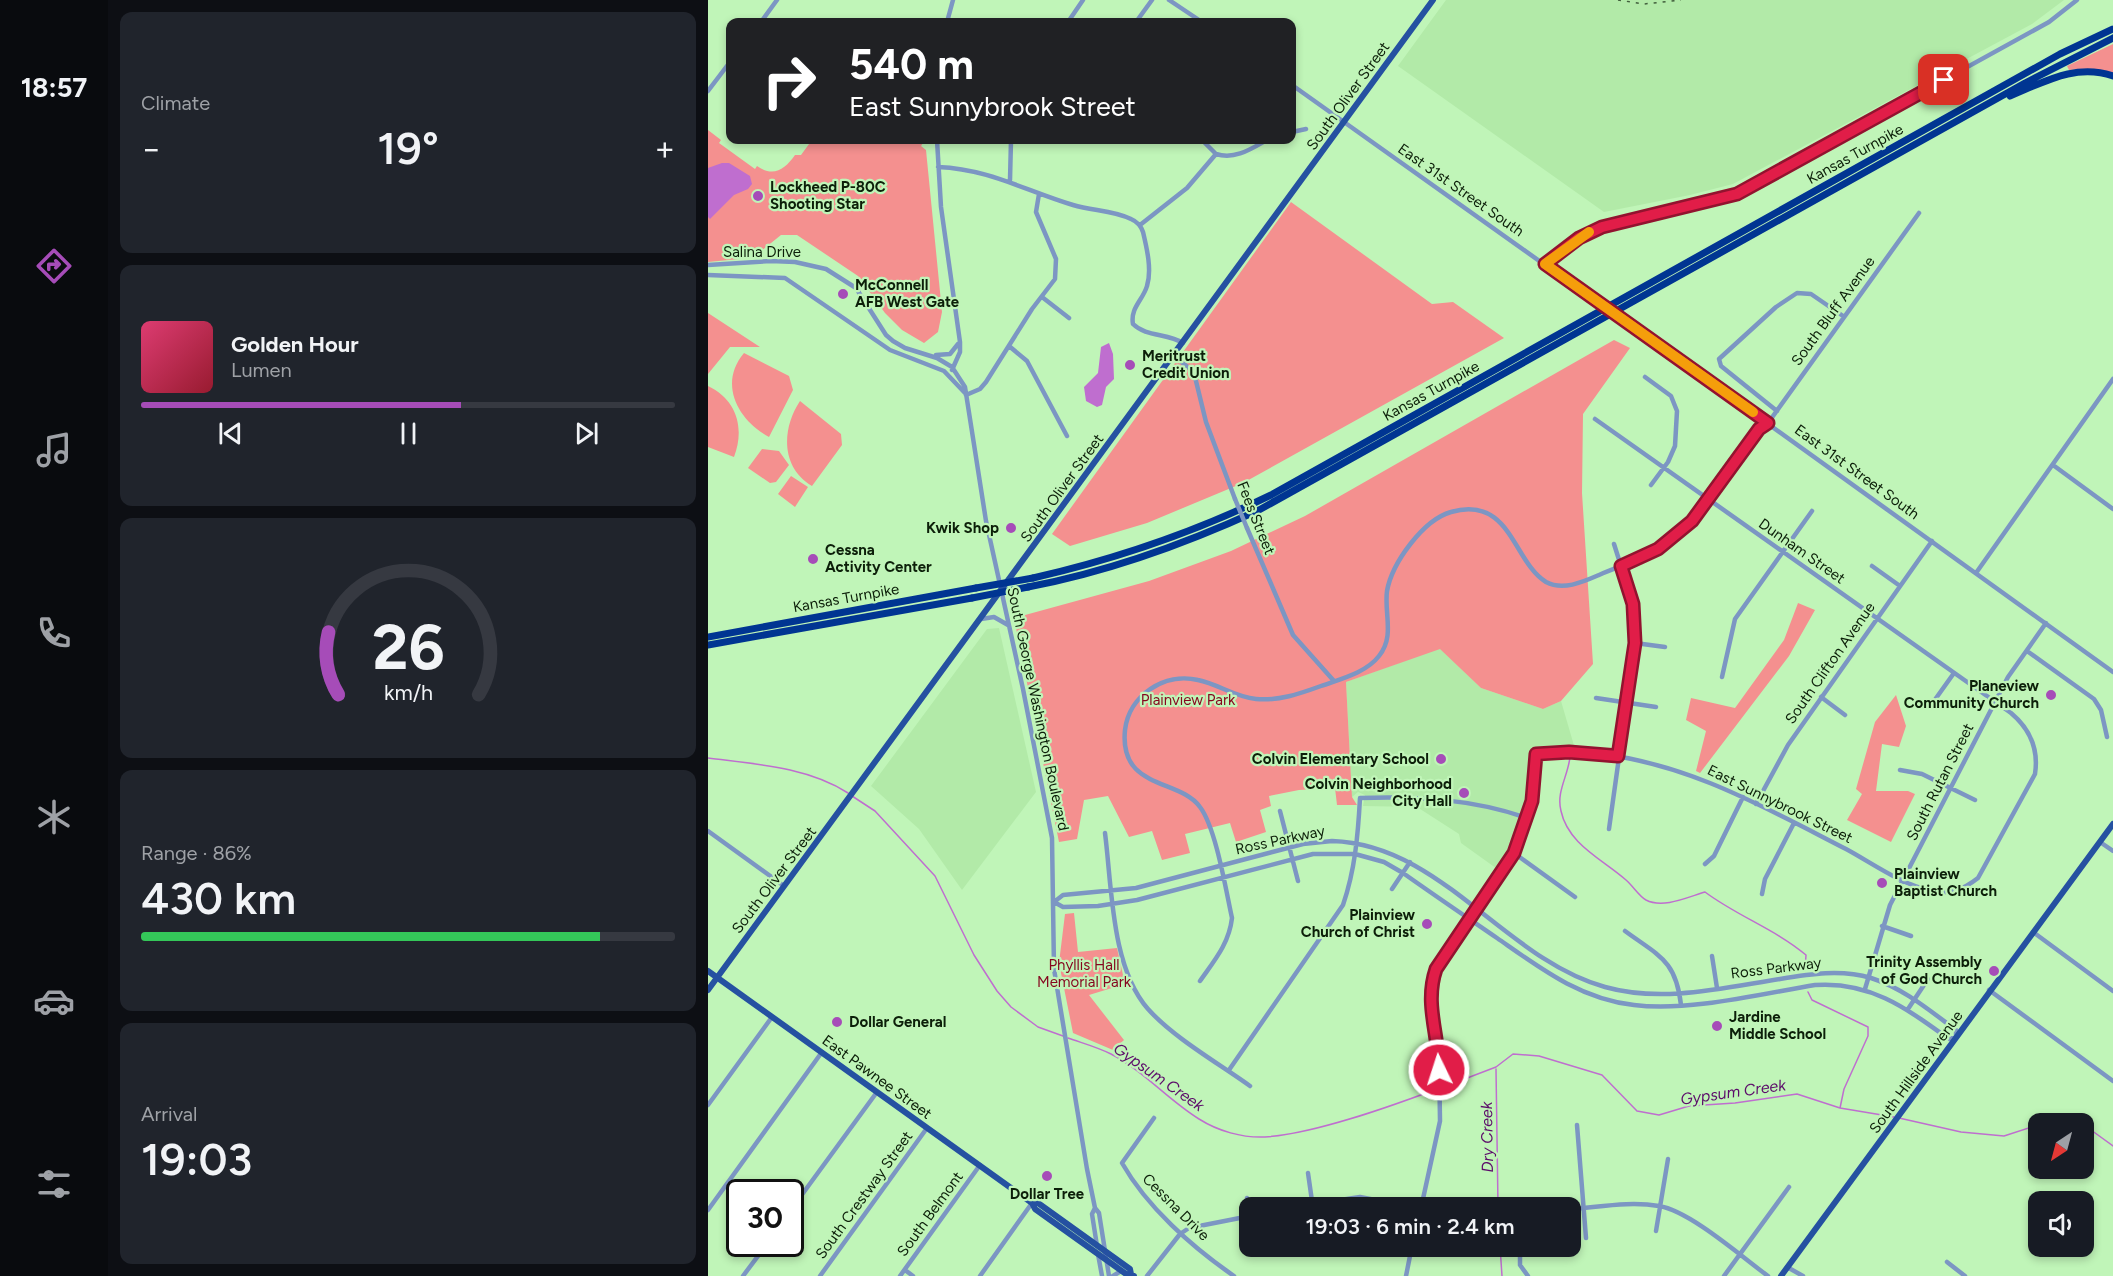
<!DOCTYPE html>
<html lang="en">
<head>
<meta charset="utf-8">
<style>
	body { margin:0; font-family:Figtree,sans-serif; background:#20242c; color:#f1f3f6; height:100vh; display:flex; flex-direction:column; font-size:22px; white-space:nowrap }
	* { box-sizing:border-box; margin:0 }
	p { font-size:20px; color:#9ea1a6 }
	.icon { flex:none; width:33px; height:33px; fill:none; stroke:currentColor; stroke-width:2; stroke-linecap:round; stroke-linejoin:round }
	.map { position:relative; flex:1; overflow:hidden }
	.sheet { display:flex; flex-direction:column; gap:12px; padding:12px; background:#0d0f14; width:600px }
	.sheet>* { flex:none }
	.hud { position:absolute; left:18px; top:18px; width:570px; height:126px; border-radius:12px; box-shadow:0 3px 9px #0003; background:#202124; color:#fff; overflow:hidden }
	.needle { width:39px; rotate:216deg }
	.controls { position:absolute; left:1320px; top:1113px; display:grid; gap:12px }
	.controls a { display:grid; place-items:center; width:66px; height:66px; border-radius:12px; background:#171b24; box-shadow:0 3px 9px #0003; font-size:30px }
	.speed { position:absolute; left:18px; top:1179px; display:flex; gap:12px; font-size:30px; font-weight:700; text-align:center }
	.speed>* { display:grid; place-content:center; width:78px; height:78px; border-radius:50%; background:#171b24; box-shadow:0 3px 9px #0003; line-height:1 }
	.speed .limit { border:3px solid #111; border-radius:9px; background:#fff; color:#111 }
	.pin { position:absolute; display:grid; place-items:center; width:51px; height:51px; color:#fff; margin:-26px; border-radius:12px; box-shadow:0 3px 9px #0006 }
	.me { position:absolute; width:66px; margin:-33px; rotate:356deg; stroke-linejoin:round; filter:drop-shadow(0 0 4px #0008) }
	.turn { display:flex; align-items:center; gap:21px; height:126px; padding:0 24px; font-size:27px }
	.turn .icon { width:78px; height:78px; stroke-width:2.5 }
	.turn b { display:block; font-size:42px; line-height:51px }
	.big { font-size:45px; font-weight:600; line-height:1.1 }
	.sheet .tile { flex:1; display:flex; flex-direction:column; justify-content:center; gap:9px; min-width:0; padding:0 21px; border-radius:12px; background:#20242c }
	.sheet .dial { align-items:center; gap:0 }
	.dial svg { height:156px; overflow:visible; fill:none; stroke:#363941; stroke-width:7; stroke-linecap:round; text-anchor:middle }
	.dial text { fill:#f1f3f6; stroke:none }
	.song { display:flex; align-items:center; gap:18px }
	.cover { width:72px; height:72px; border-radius:9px; background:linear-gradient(135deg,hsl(340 70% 55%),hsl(350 70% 35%)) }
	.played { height:6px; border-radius:3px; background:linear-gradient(90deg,#a64cb8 60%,#363941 60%) }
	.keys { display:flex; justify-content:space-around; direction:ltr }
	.heat { display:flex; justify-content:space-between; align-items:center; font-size:33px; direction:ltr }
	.charge { height:9px; border-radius:4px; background:linear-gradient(90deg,#34c759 86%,#363941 0) }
	.trip { position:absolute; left:531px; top:1197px; width:342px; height:60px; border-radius:12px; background:#171b24; box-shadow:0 3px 9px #0003; font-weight:600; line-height:60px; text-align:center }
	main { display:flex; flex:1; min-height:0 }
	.tabs { display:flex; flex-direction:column; width:108px; justify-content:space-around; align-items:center; background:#090b0e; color:#9ea1a6 }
	.tabs .icon { width:42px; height:42px }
	.tabs .current { color:#a64cb8 }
	.tabs b { font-size:27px; color:#f1f3f6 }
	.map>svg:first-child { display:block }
	.built { fill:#b2eaa8 }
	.green { fill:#f4908f }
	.water { fill:#bf6ecf }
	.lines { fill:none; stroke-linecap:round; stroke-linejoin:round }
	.stream { stroke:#bf6ecf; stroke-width:1.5 }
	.minor { stroke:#7c96c3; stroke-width:4.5 }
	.major { stroke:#2551a1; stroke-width:6 }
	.highway { stroke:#003592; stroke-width:7 }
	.rail { stroke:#425f3d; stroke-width:1.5; stroke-dasharray:3 6; stroke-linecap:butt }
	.minor-bridge { stroke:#7c96c3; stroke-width:4.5 }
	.highway-bridge { stroke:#003592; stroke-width:7 }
	.route-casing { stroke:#92132f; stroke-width:15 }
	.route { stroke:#e11d48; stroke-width:10 }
	.slow { stroke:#f59e0b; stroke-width:10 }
	.poi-dot { fill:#a64cb8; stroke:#c0f5b8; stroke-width:2 }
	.labels { text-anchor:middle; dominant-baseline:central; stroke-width:4.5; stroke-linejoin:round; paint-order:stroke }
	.street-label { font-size:15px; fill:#0c1f09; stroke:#c0f5b8 }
	.poi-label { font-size:15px; font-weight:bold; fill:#0c1f09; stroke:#c0f5b8; text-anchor:start }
	.park-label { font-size:15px; fill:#85061e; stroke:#c0f5b8 }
	.water-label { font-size:16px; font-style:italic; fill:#5c0d6a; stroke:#c0f5b8 }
</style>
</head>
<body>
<main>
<nav class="tabs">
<b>18:57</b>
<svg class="icon current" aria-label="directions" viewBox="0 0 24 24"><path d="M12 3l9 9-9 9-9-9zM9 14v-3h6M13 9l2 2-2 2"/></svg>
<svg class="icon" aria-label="music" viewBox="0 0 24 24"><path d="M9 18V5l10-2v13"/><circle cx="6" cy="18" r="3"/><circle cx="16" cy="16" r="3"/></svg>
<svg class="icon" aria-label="phone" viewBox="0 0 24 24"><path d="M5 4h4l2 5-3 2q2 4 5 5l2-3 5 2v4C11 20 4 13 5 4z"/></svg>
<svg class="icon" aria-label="climate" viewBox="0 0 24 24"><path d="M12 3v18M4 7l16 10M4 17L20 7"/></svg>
<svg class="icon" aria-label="car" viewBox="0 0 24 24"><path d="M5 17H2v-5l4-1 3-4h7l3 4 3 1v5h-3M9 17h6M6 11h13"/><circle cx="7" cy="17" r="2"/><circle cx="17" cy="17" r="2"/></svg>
<svg class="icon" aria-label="filters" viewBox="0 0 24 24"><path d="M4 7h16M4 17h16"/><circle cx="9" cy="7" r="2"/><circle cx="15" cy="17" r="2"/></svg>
</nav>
<section class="sheet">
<div class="tile"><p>Climate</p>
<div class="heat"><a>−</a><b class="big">19°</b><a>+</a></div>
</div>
<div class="tile">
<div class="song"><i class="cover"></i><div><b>Golden Hour</b><p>Lumen</p></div></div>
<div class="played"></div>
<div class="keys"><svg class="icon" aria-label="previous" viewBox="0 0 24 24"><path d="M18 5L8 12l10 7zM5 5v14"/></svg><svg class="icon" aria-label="pause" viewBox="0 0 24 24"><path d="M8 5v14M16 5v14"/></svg><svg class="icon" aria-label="next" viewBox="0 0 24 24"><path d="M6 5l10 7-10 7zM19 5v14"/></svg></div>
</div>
<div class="tile dial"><svg viewBox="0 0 100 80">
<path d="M14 69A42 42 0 1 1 86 69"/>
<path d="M14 69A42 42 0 0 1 9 37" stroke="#a64cb8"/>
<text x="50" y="56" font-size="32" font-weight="700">26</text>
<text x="50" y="72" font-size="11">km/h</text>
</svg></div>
<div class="tile"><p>Range · 86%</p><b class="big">430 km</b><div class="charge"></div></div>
<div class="tile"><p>Arrival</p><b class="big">19:03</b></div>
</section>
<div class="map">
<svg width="1405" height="1276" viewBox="0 0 1405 1276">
	<rect width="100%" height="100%" fill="#c0f5b8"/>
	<path class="built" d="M 738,0 L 1356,0 L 1324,24 L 1025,184 L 982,195 L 896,212 L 690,66 Z
		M 291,628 L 328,792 L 254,890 L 211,829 L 163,786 L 279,629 Z
		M 732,648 L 773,688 L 835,709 L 853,701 L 867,749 L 829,750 L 826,753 L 818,812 L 806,846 L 792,871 L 753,843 L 751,834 L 709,807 L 655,806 L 657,795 L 650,792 L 644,797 L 638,682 Z"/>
	<path class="green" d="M 1405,44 L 1405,74 L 1377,69 L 1361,70 L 1359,66 Z
		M 0,130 L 13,140 L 11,143 L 47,169 L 49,166 C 66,178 77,169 87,155 L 93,155 L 104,140 L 210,140 L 215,143 L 213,146 L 218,150 L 234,312 L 230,332 L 216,343 L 194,330 L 177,313 L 150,276 L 89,235 L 73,235 L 53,251 L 52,257 L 0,262 Z
		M 583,202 L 724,304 L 745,302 L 796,338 L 535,483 L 439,523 L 362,546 L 344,534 Z
		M 0,313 L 52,347 L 22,347 L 0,374 Z
		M 906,340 L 922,348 L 875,414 L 874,493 L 885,664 L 853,701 L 835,709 L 773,688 L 732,649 L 638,682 L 644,797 L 649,805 L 629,805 L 627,788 L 591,790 L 561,796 L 563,806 L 552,810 L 558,832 L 528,842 L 522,823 L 477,834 L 482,853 L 454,860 L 444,831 L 421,837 L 400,796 L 376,800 L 369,839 L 351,842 L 306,618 L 441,581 L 523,551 L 597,516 Z
		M 36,353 L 81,376 L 85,390 L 61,437 C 30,420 10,384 36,353 Z
		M 0,386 C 29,400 37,428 26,457 L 0,447 Z
		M 92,401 L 133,434 L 134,445 L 104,486 C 72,467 74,428 92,401 Z
		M 54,449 L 71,451 L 81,465 L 68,482 L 62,483 L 40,468 Z
		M 83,476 L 100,487 L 87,507 L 70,494 Z
		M 1090,603 L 1107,610 L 1081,656 L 992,773 L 988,771 L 998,731 L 978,720 L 983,698 L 1027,708 L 1076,640 Z
		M 1188,695 L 1198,726 L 1191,747 L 1174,744 L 1168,791 L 1200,791 L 1207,794 L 1183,842 L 1139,820 L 1154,794 L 1148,789 L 1167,722 Z
		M 366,913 L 370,952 L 409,948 L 417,984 L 381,995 L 416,1040 L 405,1050 L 365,1033 L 351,963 L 357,914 Z"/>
	<path class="water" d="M 14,163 L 21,163 L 42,176 L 44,184 L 40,189 L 26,195 L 2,219 L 0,217 L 0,168 Z
		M 401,343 L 405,354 L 406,379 L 398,387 L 394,405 L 389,407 L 378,401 L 376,387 L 390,373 L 393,347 Z"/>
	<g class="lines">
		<path class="stream" d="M 862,757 C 860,776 848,792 853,811 C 860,844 894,859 918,880 C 925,886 931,896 938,900 C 955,909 980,897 997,892 C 1029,916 1067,929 1098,955 L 1097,970
			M 0,758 C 47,764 100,767 140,793
			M 144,796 L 167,811 L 227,876 L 266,955 L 289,991 L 303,1007 L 330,1027 L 355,1036
			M 1100,992 L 1104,1000 L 1160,1027 L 1160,1036 L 1136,1089 L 1132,1108
			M 360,1038 C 374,1043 389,1047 403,1054 C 436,1071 460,1100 491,1119 C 510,1131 534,1138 557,1137 C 606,1134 681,1107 729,1089
			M 788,1069 L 790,1206
			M 733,1088 L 788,1067 L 805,1054 L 831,1056 L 894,1075 L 929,1111 L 951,1115 L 981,1106 L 1027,1103 L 1089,1094 L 1132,1108 L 1186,1117
			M 1191,1118 L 1253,1132 L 1296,1136 L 1330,1125
			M 1337,1124 L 1345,1121 L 1357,1124
			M 1376,1128 L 1383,1130 L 1405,1146
			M 792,1246 L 794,1276"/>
		<path class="minor" d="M 461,0 L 494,22
			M 53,22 L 69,0
			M 239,22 L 245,0
			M 360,22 L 375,0
			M 428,22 L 444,0
			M 584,85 L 889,302
			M 0,91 L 22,62
			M 584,132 L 598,129
			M 229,140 L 233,207 L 252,342 L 252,352 L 244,370
			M 431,140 L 452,140
			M 494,140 L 508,154
			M 508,154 C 527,160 543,149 559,140
			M 230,167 C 281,169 318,191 365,205 C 385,211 405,210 423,219 C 430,222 433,226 435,232 C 439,249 444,270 439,286 C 435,300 422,308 425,324 C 438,337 460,333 475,343
			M 302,180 L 303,140
			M 432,225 L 479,188 L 508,154
			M 837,264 L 871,238 L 894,227 L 1029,194 L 1341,22 L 1369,0
			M 0,265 L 63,261 L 87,262 L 118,269 L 148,288 L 178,335 L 185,341 L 197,348 L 229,358 L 244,367 L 257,387 L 278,521 L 315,689 L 344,838 L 346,969 L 379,1169 L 387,1208 L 391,1213 L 401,1276
			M 0,275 L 77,278 L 182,350 L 236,371 L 257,393
			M 334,297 L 361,318
			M 917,321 L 1405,672
			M 301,346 L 319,361 L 359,436
			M 228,355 L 242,354 L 250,344
			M 466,356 L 481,368 L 487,377 L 498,422 L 527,499
			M 937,377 L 963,396 L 969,411 L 967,446 L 960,462 L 943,485
			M 258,395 L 272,389 L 278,382 L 324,309 L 347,279 L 348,259 L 328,212 L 331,194
			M 1069,411 L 1013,366 L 1011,359 L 1068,307 L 1089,293 L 1103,294 L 1135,316
			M 1345,465 L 1405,509
			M 539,528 L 585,635 L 626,681
			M 1164,566 L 1192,586
			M 1268,573 L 1405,379
			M 273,619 L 286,617 L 300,625
			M 927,643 L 957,647
			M 1319,651 L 1386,699 L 1393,710 L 1399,737
			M 1014,677 L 1027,619 L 1104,511
			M 1113,697 L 1137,715
			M 888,698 L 948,707
			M 1226,701 L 1246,673
			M 1192,770 L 1214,774 L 1267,800
			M 1048,804 L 1080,745 L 1224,541
			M 572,811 L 590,881
			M 901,829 L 927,643 L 925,604 L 906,544
			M 0,831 L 76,886
			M 397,833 C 404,887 403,967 440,1009 C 466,1038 510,1063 542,1086
			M 624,841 C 733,844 796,959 897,987 C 954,1003 1015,988 1072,979 C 1102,974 1133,969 1163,978 C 1195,988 1221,1010 1248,1030 L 1248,1037 L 1241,1039 C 1198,1008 1162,981 1107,985 C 1053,994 980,1012 926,1005 C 872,999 832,968 789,938 C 757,916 726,895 695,873 L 676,862 L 647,854 L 605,854 L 429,900 L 390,906 L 355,907 L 346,902 L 355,895 L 428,888 L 595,844 Z
			M 1392,842 L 1405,851
			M 806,853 L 867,897
			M 997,864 L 1006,856 L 1035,797
			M 684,889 L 702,862
			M 1054,894 L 1057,879 L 1086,823
			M 1174,926 L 1203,936
			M 917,931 C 951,956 968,960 973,1005
			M 1325,932 L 1405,991
			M 1004,956 L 1009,988
			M 492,981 C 506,961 521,944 524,918 C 518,891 508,828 492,807 C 471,778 411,790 417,730 C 421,695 457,672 490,680 C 510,684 527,697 548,699 C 571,701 591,694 613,686 C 632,679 658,673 671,656 C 687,636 676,614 679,591 C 684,563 715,520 743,512 C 803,495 805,562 838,582 C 855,591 875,582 891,575 C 911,566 934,560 952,548 C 995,521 1022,470 1051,429 L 1060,423 L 1211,213
			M 1157,989 L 1182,905 L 1300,677 L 1338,623
			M 1281,990 L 1405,1081
			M 1200,1009 L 1220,979
			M 521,1070 L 635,905 C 647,870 650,835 652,798 C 708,796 765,799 819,818
			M 0,1105 L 64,1017
			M 446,1118 L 414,1163 C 439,1207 484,1247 526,1276
			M 869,1125 L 878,1238
			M 600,1173 L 605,1208
			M 539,1198 L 542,1214
			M 387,1208 L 384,1214 L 389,1246
			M 580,1208 L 652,1197 L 708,1208
			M 713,1208 L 732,1121 L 731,1056 L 722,994 L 728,969 L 806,853 L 824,801 L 828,754 C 843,748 867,752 883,753 C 976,761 1056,807 1138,849 C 1164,863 1194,885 1224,891 C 1242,895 1256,889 1270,878 L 1327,774 C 1331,748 1322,729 1303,713 L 887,419
			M 862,1209 C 891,1207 922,1201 951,1206 C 982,1211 1034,1257 1060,1276
			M 0,1210 L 114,1052
			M 82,1211 L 169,1092
			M 948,1231 L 960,1159
			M 812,1246 L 812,1265 L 820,1276
			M 390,1254 L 394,1276
			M 1239,1262 L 1257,1276
			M 1079,1267 L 1095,1276
			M 197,1270 L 205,1276
			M 35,1276 L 59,1244
			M 112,1276 L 219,1128
			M 192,1276 L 272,1165
			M 272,1276 L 324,1203
			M 405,1276 L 413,1271
			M 439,1276 L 472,1234 L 481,1228 L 542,1216
			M 698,1276 L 704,1246
			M 1016,1276 L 1081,1187"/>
		<path class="major" d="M 0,971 L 324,1203 L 327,1209 L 418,1274 L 426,1276
			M 0,990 L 725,0
			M 324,1203 L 330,1203 L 422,1269 L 423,1274
			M 1073,1276 L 1405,824"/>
		<path class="highway" d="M 1302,96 C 1336,82 1368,63 1405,76
			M 325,578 C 408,559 487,532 563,495 L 1352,54 L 1405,29
			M 320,587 C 399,572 477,544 551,510 L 1317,83 L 1405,38
			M 0,637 L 268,588
			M 0,645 L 264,598"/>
		<path class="rail" d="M 910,0 L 936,4 L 973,0"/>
		<path class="minor-bridge" d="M 889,302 L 917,321
			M 527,499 L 539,528"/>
		<path class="highway-bridge" d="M 268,588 L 325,578
			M 264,598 L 320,587"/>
	</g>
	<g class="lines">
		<defs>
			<path id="route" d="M 731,1070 C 731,1035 716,1004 728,969 L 806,853 L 824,801 L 828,754 L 861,752 L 910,756 L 927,643 L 925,604 L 913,566 L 950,549 L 984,521 L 1051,429 L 1060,423 L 837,264 L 871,238 L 894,227 L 1029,194 L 1236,80"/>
		</defs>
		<use href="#route" class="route-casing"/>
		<use href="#route" class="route"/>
		<path class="slow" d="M 881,232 L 837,264 L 1045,412"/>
	</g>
	<g class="poi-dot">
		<circle cx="50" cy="196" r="6"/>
		<circle cx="135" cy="294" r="6"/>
		<circle cx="422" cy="365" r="6"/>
		<circle cx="303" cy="528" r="6"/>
		<circle cx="105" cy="559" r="6"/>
		<circle cx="1343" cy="695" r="6"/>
		<circle cx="733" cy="759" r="6"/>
		<circle cx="756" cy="793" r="6"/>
		<circle cx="1174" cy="883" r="6"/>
		<circle cx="719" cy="924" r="6"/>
		<circle cx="1286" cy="971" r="6"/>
		<circle cx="129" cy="1022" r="6"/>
		<circle cx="1009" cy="1026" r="6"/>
		<circle cx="339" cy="1176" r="6"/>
	</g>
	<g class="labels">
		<g class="street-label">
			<text transform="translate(640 96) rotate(-54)">South Oliver Street</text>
			<text transform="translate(1147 154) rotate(-29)">Kansas Turnpike</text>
			<text transform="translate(753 190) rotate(35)">East 31st Street South</text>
			<text x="54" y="252">Salina Drive</text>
			<text transform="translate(1125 311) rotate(-54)">South Bluff Avenue</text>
			<text transform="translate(723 391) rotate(-29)">Kansas Turnpike</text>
			<text transform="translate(1149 472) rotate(36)">East 31st Street South</text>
			<text transform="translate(354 488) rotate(-54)">South Oliver Street</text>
			<text transform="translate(548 518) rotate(68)">Fees Street</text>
			<text transform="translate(1094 551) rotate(35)">Dunham Street</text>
			<text transform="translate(138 598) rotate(-10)">Kansas Turnpike</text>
			<text transform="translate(1122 663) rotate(-55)">South Clifton Avenue</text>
			<text transform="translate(330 709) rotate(78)">South George Washington Boulevard</text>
			<text transform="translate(1232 782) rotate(-63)">South Rutan Street</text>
			<text transform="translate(1072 804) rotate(26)">East Sunnybrook Street</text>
			<text transform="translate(572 840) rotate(-12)">Ross Parkway</text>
			<text transform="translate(66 880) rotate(-53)">South Oliver Street</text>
			<text transform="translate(1068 968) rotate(-7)">Ross Parkway</text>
			<text transform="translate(1208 1072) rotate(-54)">South Hillside Avenue</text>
			<text transform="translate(169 1077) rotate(36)">East Pawnee Street</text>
			<text transform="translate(156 1195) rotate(-54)">South Crestway Street</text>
			<text transform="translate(468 1207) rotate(45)">Cessna Drive</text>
			<text transform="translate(222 1214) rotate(-54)">South Belmont</text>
		</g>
		<g class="poi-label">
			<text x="62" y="187">Lockheed P-80C<tspan x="62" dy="17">Shooting Star</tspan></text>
			<text x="147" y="285">McConnell<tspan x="147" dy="17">AFB West Gate</tspan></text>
			<text x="434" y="356">Meritrust<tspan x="434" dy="17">Credit Union</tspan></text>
			<text x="291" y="528" text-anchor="end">Kwik Shop</text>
			<text x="117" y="550">Cessna<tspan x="117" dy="17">Activity Center</tspan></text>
			<text x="1331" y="686" text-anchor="end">Planeview<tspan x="1331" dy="17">Community Church</tspan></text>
			<text x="721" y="759" text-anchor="end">Colvin Elementary School</text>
			<text x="744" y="784" text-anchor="end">Colvin Neighborhood<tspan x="744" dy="17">City Hall</tspan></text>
			<text x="1186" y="874">Plainview<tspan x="1186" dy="17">Baptist Church</tspan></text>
			<text x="707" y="915" text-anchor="end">Plainview<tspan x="707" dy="17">Church of Christ</tspan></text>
			<text x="1274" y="962" text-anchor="end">Trinity Assembly<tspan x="1274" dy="17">of God Church</tspan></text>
			<text x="1021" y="1017">Jardine<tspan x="1021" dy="17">Middle School</tspan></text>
			<text x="141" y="1022">Dollar General</text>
			<text x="339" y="1194" text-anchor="middle">Dollar Tree</text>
		</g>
		<g class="park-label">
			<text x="480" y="700">Plainview Park</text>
			<text x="376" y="965">Phyllis Hall<tspan x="376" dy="17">Memorial Park</tspan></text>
		</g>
		<g class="water-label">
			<text transform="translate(451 1077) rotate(35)">Gypsum Creek</text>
			<text transform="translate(1025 1092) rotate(-8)">Gypsum Creek</text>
			<text transform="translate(779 1137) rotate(-91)">Dry Creek</text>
		</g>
	</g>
</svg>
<div class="controls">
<a><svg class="needle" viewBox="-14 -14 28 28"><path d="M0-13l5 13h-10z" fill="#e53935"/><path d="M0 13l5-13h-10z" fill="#9ea1a6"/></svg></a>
<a><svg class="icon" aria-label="sound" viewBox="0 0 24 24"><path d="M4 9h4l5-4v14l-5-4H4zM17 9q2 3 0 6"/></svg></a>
</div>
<div class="speed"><div class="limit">30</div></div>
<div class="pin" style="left:1236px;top:80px;background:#d93025"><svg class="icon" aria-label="arrive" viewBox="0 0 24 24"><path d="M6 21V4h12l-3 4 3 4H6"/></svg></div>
<svg class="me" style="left:731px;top:1070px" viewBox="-20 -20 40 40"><circle r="17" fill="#e11d48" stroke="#fff" stroke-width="3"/><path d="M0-11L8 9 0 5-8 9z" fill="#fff"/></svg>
<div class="trip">19:03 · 6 min · 2.4 km</div>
<div class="hud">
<div class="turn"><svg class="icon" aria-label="right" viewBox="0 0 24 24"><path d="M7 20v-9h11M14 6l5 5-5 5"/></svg><div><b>540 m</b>East Sunnybrook Street</div></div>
</div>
</div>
</main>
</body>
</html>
